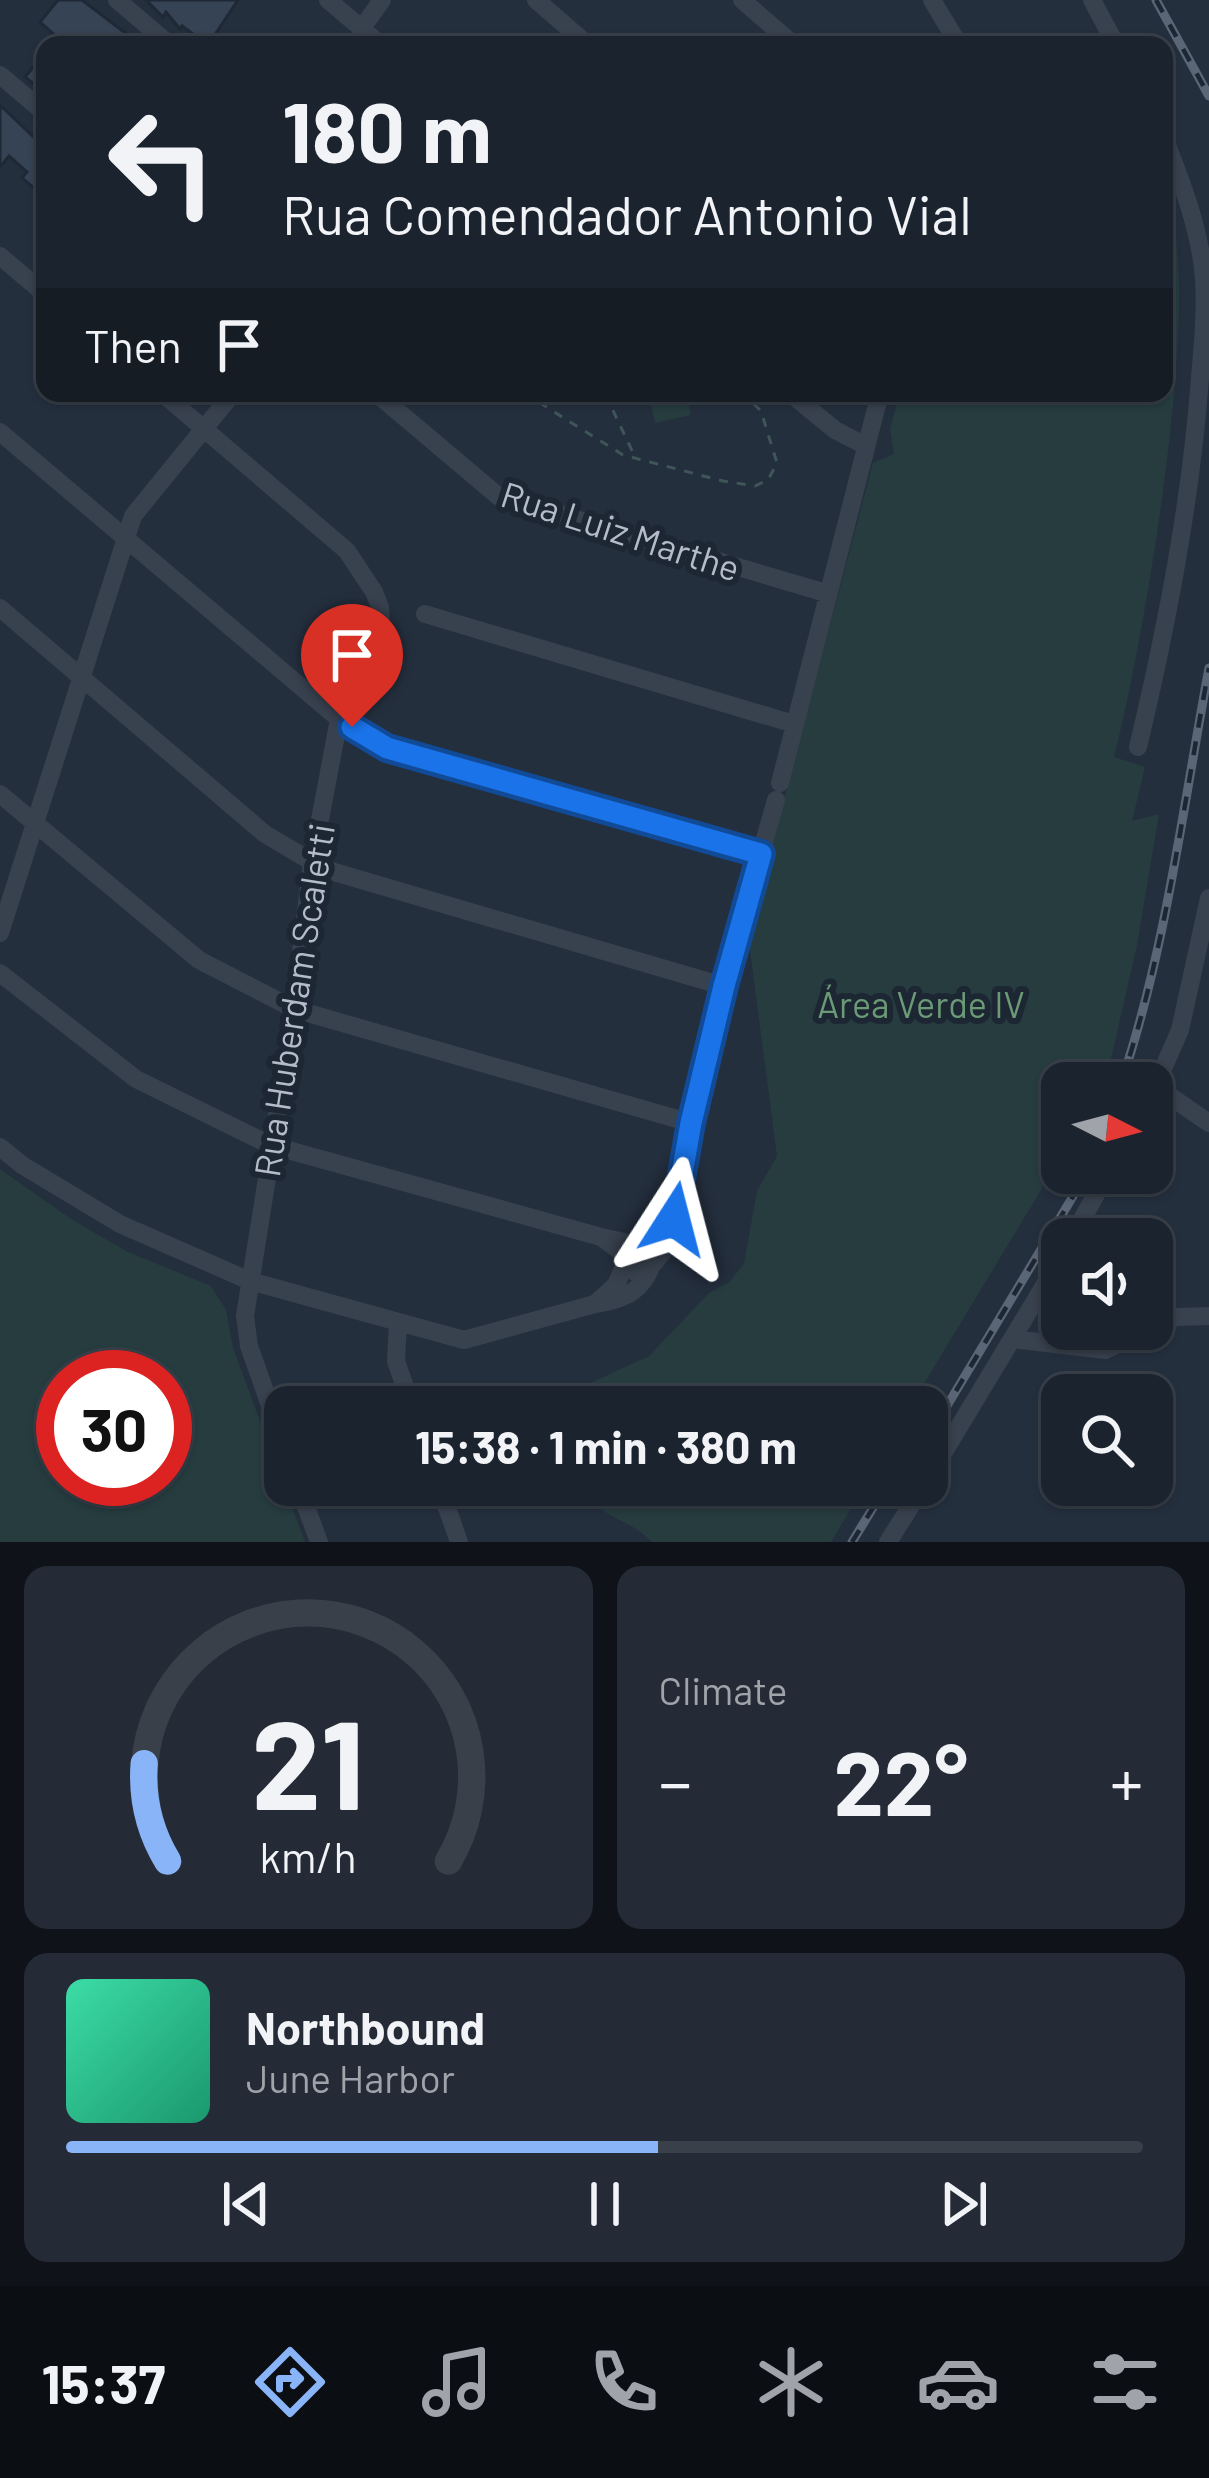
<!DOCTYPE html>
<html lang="en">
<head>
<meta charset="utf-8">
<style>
	body { margin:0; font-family:Barlow,sans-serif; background:#242b36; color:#f1f3f6; height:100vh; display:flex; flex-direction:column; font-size:45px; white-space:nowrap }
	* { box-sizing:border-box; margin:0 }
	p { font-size:39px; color:#a0a4aa }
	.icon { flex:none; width:66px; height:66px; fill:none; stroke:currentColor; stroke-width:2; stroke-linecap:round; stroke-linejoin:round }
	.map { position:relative; height:1542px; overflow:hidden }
	.panel { display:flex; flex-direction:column; gap:24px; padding:24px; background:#0f1319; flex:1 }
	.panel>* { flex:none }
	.hud { position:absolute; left:36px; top:36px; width:1137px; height:366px; border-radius:24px; box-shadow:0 3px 9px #0004,0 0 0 3px #39404a; background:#1b232e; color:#f1f3f6; overflow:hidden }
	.needle { width:78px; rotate:96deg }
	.fabs { position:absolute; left:1041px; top:1062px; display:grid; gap:24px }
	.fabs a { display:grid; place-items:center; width:132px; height:132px; border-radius:24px; background:#1b232e; box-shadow:0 3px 9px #0004,0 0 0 3px #39404a; font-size:60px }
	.speed { position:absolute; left:36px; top:1350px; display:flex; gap:24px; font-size:60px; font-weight:700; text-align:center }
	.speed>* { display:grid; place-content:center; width:156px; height:156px; border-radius:50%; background:#1b232e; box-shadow:0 3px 9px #0004,0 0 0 3px #39404a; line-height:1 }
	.speed .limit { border:18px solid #d22; background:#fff; color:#111 }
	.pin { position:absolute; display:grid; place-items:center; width:102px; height:102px; color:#fff; margin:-123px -51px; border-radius:50% 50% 50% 0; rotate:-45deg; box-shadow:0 0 12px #0007 }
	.pin .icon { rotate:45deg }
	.me { position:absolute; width:132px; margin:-66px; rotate:9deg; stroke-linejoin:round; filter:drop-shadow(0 0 9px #0008) }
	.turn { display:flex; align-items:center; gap:42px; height:252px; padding:0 48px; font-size:54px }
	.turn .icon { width:156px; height:156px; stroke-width:2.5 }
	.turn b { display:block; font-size:84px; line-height:102px }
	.then { display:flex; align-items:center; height:114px; padding:0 48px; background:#0003; gap:24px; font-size:45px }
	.big { font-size:90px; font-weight:700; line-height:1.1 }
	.panel .card { flex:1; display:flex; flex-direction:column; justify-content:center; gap:18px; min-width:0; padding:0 42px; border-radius:24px; background:#242b36 }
	.panel .dial { align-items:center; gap:0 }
	.dial svg { height:312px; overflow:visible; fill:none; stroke:#39404a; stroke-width:7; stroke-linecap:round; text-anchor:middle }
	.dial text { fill:#f1f3f6; stroke:none }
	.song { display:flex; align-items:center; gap:36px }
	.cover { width:144px; height:144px; border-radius:18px; background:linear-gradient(135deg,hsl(160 70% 55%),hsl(160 70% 35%)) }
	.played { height:12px; border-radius:6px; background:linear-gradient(90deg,#8ab4f8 55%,#39404a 55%) }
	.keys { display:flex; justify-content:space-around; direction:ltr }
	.heat { display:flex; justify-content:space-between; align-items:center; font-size:66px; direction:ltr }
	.panel .tiles { flex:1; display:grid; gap:24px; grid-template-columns:1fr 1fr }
	.card:last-child { grid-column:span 2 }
	.trip { position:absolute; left:264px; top:1386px; width:684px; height:120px; border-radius:24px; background:#1b232e; box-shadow:0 3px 9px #0004,0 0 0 3px #39404a; font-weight:700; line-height:120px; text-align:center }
	.tabs { display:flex; height:192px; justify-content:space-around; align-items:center; background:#0b0e12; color:#a0a4aa }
	.tabs .icon { width:84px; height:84px }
	.tabs .current { color:#8ab4f8 }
	.tabs b { font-size:54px; color:#f1f3f6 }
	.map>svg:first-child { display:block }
	.green { fill:#263c3f; fill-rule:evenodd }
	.building { fill:#364354; stroke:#1f2835; stroke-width:3 }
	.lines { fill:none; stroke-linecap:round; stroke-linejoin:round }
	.path { stroke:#3f5557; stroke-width:3; stroke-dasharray:9 9; stroke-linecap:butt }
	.minor { stroke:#38414e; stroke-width:18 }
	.rail-casing { stroke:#5a6575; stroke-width:9 }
	.rail { stroke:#1d2633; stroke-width:4.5; stroke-dasharray:14; stroke-linecap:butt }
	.route-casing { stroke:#114b97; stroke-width:30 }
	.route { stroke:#1a73e8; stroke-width:21 }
	.labels { text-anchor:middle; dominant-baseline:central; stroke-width:12; stroke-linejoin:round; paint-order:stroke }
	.street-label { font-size:36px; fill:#b4bcc9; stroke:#1d2633 }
	.park-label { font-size:36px; fill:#6b9a76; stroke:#1d2633 }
</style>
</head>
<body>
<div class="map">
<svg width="1209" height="1542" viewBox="0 0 1209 1542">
	<rect width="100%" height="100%" fill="#242f3e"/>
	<path class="green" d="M 1164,194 C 1209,275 1141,656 1114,757 L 1145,767 L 1132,821 L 1159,814 L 1137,945 L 1106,1081 L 1062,1083 L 1062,1155 L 910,1407 L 572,1407 L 562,1396 L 649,1356 L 709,1293 L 729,1282 L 744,1264 L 757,1191 L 777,1156 L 748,935 L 873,463 L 894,454 L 890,429 L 900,393 L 1164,393 Z
		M 687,397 L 691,415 L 655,423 L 651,405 Z
		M 0,1169 L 71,1219 L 128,1252 L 211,1286 L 226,1310 L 233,1348 L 305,1542 L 0,1542 ZM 165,1377 L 165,1479 L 63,1479 L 63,1377 Z
		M 598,1485 L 865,1485 L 831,1542 L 652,1542 C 632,1521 605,1518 593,1501 Z"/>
	<path class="building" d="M 58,0 L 82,0 L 128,35 L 119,45 L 52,45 L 58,38 L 40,22 Z
		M 146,0 L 238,0 L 208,45 L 182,26 L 180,29 L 166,12 L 163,17 Z
		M 45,53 L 45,93 L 25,77 Z
		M 0,105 L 45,148 L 45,178 L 35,189 L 22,178 L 27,172 L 9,156 L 0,167 Z"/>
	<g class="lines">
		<path class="path" d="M 524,393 L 623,455 L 723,481 L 755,486 L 768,480 L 777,463 L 761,411 L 742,393
			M 609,393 L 609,402 L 636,459"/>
		<path class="minor" d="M 117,0 L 170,45
			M 328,0 L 381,45
			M 536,0 L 588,45
			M 742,0 L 794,45
			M 932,0 L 959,45
			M 1092,0 L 1116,45
			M 362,28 L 382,0
			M 0,75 L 45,113
			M 0,256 L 45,294
			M 162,393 L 347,551 L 374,592 L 380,607 L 381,625 L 339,719 L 312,862 L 294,1009 L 245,1316 L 249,1346 L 285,1448
			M 376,393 L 498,496 L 826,593
			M 790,393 L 835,430 L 864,445
			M 0,432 L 339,719 L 387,748 L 761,854
			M 0,608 L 265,834 L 324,869 L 723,986
			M 425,614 L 794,724
			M 1138,747 C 1167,626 1191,502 1200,378 C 1203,342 1207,304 1203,268 C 1197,221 1181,181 1164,137
			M 780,783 L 880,393
			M 0,794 L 199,960 L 294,1009 L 691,1123
			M 0,933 L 133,516 L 233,393
			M 0,973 L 136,1079 L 270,1145 L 601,1237
			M 1155,1086 L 1209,1123
			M 1152,1094 L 1180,1030 L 1209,898
			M 0,1147 L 22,1165 L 120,1224 L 250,1281 L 464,1340 L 595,1304
			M 675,1200 L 723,986 L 776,800
			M 1071,1239 L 1108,1173
			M 649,1271 L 635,1272 L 628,1257 L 635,1247 L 647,1247 L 654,1258 C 645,1290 627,1299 595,1304 L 616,1285 L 628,1257 L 601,1237 L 643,1246 L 675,1200 L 667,1247 L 654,1263
			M 398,1322 L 396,1361 L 412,1407
			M 1013,1339 L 1105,1350 L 1176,1317 L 1209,1316
			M 927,1480 L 1062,1256
			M 298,1485 L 319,1542
			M 439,1485 L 459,1542
			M 888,1542 L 924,1485"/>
		<defs>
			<path id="rail" d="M 1156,0 L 1209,96
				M 1121,1083 C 1166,950 1183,806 1209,668
				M 927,1439 L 1087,1173
				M 852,1542 L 887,1485"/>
		</defs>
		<use href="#rail" class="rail-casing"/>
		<use href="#rail" class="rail"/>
	</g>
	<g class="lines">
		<defs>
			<path id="route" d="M 352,727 L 387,748 L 761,854 L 724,986 L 691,1123 L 674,1219"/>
		</defs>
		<use href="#route" class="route-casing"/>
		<use href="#route" class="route"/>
	</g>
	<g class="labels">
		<g class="street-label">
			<text transform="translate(621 530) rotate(18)">Rua Luiz Marthe</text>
			<text transform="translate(293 1000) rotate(-81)">Rua Huberdam Scaletti</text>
		</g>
		<g class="park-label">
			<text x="921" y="1003">Área Verde IV</text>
		</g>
	</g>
</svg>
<div class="fabs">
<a><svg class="needle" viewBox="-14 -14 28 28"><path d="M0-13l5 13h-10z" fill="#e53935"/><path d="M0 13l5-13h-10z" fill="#a0a4aa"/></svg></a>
<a><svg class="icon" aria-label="sound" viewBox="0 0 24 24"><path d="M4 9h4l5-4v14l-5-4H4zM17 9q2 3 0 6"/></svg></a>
<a><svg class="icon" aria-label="search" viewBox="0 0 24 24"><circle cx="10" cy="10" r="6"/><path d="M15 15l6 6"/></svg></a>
</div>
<div class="speed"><div class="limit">30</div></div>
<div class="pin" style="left:352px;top:727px;background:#d93025"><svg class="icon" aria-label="arrive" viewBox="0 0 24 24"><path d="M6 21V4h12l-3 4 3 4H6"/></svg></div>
<svg class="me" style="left:674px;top:1219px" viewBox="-20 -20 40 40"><path d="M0-17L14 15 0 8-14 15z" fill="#1a73e8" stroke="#fff" stroke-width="4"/></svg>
<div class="trip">15:38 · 1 min · 380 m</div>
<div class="hud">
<div class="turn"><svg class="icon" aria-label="left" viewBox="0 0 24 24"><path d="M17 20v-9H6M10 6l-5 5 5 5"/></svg><div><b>180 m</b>Rua Comendador Antonio Vial</div></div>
<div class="then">Then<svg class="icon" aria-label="arrive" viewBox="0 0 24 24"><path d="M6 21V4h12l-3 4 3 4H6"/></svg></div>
</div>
</div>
<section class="panel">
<div class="tiles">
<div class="card dial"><svg viewBox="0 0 100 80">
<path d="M14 69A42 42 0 1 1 86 69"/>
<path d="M14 69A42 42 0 0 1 8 44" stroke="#8ab4f8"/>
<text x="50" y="56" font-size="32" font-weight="700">21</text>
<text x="50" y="72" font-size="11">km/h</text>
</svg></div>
<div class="card"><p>Climate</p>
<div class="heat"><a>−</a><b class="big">22°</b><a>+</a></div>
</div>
<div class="card">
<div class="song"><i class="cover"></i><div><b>Northbound</b><p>June Harbor</p></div></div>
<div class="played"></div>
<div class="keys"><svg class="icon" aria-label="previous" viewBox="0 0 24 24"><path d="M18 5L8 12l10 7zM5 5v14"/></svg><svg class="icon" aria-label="pause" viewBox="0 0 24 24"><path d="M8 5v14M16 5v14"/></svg><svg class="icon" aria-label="next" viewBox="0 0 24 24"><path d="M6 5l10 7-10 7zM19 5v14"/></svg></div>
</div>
</div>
</section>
<nav class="tabs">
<b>15:37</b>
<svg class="icon current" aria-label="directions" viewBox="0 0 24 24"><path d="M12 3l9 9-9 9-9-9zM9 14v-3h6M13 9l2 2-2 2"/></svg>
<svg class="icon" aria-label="music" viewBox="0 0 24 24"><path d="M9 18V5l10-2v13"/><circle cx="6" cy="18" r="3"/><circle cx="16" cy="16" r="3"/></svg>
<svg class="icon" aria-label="phone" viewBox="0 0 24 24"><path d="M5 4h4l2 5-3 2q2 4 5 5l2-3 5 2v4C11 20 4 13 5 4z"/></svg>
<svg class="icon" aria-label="climate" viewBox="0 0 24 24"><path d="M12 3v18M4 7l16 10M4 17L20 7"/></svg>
<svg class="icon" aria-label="car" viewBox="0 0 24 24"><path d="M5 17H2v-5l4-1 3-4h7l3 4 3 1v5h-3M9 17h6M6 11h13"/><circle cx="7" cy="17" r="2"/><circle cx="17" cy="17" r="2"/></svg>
<svg class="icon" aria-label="filters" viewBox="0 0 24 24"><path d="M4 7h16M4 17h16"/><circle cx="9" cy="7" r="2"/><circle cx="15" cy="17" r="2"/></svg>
</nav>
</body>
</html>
